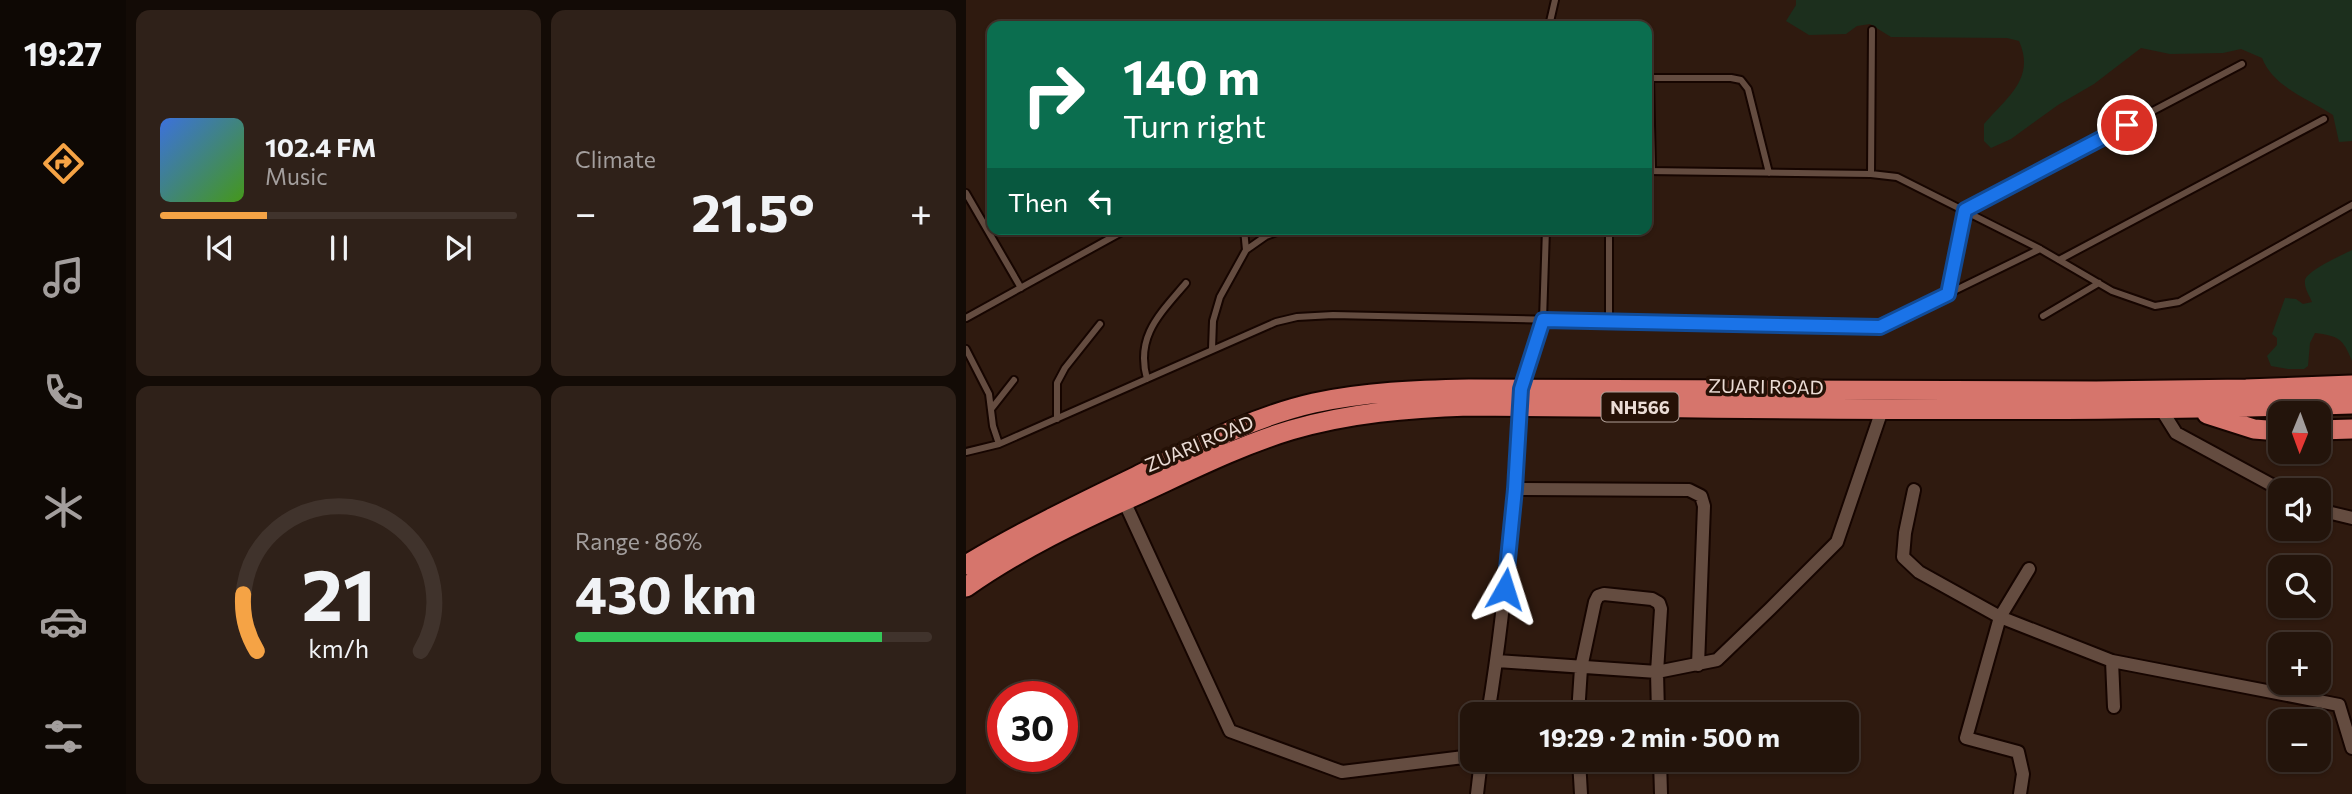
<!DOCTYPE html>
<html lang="en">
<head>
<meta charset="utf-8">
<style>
	body { margin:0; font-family:Commissioner,sans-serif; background:#2f2119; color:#f1f3f6; height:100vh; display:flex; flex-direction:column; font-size:26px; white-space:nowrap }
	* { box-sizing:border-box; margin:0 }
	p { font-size:23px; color:#a39e9d }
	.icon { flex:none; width:38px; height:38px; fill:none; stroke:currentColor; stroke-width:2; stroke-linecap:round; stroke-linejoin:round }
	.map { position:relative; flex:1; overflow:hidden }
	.drawer { display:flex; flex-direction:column; gap:10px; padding:10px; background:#130b06; width:840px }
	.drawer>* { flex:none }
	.guide { position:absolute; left:21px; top:21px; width:665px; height:214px; border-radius:14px; box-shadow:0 2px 5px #0004,0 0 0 2px #40332c; background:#0b6e4f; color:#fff; overflow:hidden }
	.needle { width:46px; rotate:181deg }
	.tools { position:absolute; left:1302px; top:401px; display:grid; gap:14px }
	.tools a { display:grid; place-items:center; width:63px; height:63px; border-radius:14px; background:#23140b; box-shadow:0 2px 5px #0004,0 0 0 2px #40332c; font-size:35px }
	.speed { position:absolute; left:21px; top:681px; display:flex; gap:14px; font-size:35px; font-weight:700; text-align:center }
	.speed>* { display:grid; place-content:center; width:91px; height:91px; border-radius:50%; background:#23140b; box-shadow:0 2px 5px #0004,0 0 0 2px #40332c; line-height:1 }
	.speed .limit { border:10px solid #d22; background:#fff; color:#111 }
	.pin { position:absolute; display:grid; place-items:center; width:60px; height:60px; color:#fff; margin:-30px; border:4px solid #fff; border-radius:50%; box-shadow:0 2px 7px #0007 }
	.me { position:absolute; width:77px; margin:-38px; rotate:6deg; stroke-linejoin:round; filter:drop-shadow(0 0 5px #0008) }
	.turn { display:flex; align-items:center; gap:24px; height:147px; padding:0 21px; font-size:32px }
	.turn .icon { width:91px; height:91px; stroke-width:2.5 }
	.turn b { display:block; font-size:49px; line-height:60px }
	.then { display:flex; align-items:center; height:66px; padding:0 21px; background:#0003; gap:14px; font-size:26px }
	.big { font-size:52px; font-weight:700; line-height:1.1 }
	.drawer .card { flex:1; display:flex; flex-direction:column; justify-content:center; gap:10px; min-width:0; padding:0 24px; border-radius:14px; background:#2f2119 }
	.drawer .dial { align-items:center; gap:0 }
	.dial svg { height:182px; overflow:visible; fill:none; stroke:#40332c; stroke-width:7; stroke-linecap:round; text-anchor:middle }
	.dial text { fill:#f1f3f6; stroke:none }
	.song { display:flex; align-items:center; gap:21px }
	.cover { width:84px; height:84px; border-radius:10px; background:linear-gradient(135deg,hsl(220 70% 55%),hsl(100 70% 35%)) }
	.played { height:7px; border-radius:4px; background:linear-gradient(90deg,#f5a345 30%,#40332c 30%) }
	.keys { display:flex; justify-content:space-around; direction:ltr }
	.heat { display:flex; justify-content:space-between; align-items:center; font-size:38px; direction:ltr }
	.charge { height:10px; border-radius:5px; background:linear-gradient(90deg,#34c759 86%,#40332c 0) }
	.drawer .tiles { flex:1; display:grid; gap:10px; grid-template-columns:repeat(2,1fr) }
	.trip { position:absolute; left:494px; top:702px; width:399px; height:70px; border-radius:14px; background:#23140b; box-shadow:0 2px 5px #0004,0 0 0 2px #40332c; font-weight:700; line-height:70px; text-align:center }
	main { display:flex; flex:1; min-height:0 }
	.tabs { display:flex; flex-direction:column; width:126px; justify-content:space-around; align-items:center; background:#0e0804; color:#a39e9d }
	.tabs .icon { width:49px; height:49px }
	.tabs .on { color:#f5a345 }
	.tabs b { font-size:32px; color:#f1f3f6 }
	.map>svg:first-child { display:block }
	.green { fill:#1c2f1d }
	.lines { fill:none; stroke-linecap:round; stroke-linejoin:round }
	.service-casing { stroke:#160500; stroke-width:10 }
	.minor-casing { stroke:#160500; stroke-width:16 }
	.trunk-casing { stroke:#160500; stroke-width:23 }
	.service { stroke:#644c40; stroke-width:6 }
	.minor { stroke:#644c40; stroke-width:12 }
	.trunk { stroke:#d6756c; stroke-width:19 }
	.route-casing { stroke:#114b97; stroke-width:18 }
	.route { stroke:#1a73e8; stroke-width:12 }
	.labels { text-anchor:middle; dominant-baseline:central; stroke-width:7; stroke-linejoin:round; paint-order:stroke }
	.shield { fill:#251106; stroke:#b09f97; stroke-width:2 }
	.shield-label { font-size:18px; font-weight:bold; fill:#ebdcd5 }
	.street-label { font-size:19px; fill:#ebdcd5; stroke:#251106 }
</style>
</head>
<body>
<main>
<nav class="tabs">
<b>19:27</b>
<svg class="icon on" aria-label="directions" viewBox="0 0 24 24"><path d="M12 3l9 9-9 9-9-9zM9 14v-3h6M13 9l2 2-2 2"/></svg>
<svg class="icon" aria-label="music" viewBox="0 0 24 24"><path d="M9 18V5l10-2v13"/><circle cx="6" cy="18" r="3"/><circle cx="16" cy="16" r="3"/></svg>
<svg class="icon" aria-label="phone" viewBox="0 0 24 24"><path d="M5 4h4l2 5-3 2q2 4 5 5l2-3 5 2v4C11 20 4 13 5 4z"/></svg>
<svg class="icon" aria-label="climate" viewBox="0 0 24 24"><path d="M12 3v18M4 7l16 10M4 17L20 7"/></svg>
<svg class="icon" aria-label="car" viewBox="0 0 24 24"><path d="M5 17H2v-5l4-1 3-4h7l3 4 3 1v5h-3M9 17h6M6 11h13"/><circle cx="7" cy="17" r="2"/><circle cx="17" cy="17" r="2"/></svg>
<svg class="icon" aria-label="filters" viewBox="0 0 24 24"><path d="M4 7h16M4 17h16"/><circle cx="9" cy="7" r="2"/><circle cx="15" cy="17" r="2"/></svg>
</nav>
<section class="drawer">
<div class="tiles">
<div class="card">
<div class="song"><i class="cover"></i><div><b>102.4 FM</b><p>Music</p></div></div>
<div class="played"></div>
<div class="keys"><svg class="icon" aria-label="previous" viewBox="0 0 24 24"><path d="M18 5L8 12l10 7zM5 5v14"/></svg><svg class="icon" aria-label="pause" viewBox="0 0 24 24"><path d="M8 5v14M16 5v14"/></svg><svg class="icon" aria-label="next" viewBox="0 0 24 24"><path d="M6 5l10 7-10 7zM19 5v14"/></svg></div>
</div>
<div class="card"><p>Climate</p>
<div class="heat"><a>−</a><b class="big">21.5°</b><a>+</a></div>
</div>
<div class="card dial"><svg viewBox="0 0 100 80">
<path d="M14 69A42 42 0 1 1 86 69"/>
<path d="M14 69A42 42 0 0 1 8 44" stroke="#f5a345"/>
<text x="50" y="56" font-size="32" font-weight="700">21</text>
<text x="50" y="72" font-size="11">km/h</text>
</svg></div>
<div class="card"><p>Range · 86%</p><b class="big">430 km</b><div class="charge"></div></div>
</div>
</section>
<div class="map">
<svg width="1386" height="794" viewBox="0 0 1386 794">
	<rect width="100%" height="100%" fill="#2f1a0f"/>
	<path class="green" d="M 830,0 L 1386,0 L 1386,141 L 1373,142 L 1367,115 C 1342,98 1308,88 1296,58 L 1275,49 L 1257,53 L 1204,54 L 1175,48 L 1128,84 L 1092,105 L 1045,139 L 1025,148 L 1018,141 L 1018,124 C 1040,98 1070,79 1053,41 L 1041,38 L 925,37 L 904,24 L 891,26 L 880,34 L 843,35 L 820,21 L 830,5 Z
		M 1386,250 L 1386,361 C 1377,338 1372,336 1349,333 L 1344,343 L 1342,366 L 1338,369 L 1322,369 L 1305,366 L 1301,356 L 1311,345 L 1311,338 L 1306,334 L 1319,298 L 1330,299 L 1337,304 L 1346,302 C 1343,295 1338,288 1339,280 C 1342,270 1376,255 1386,250 Z"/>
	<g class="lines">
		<defs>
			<path id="service" d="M 583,26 L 589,0
				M 681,78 L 765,78 L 775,80 L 782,89 L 803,173
				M 684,78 L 686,171
				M 681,171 L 905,174 L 931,177 L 1074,249 L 1146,291 L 1189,306 L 1213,302 L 1386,205
				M 905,174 L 906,30
				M 0,193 L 55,288
				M 278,229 L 280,250
				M 1093,260 L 1358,119
				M 982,294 L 999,210 L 1276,64
				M 1077,316 L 1133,283
				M 0,318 L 161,229
				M 643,321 L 643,229
				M 0,349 L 23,394 L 27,426 L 33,444
				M 246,349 L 247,321 L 254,297 L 280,250 L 300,236 L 319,229
				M 181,379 C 169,336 194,314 220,283
				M 556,385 L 577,320 L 580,229
				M 26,408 L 48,380
				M 91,419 L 91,383 L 99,368 L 134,324
				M 0,452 L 33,444 L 310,322 L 331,317 L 367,315 L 914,327 L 1074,249"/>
			<path id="minor" d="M 1195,409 L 1210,433 L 1315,490
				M 549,489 L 723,490 L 735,496 L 738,506 L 732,665
				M 948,490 L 939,533 L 937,557 L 953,572 L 1034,617 L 1063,569
				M 158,501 L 264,731 L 376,772 L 506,756
				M 1353,510 L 1386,518
				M 531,661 L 691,672 L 751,660 L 804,609 L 871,542 L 916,410
				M 1146,661 L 1373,705 L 1386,748
				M 522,714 C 539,611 548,506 554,401
				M 612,714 L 615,668 L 629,602 L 632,596 L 638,594 L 686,599 L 693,603 L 695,609 L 691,672 L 692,714
				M 613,760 L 615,794
				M 694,760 L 695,794
				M 511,794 L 515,760
				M 1054,794 L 1057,774 L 1052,752 L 1000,738 L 1034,617 L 1146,661 L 1148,707"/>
			<path id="trunk" d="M 1241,414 L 1288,429 L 1314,431
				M 1353,430 L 1386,429
				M 0,565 C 55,532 113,504 171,476 C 228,448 286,417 348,403 C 399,392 451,390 503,389 L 1130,391 L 1280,389 L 1386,385
				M 0,587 C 54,549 113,521 173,494 C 223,471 272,446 325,430 C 383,413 442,408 503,406 C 797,408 1092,414 1386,404"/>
		</defs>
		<use href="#service" class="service-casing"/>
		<use href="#minor" class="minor-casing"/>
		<use href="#trunk" class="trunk-casing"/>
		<use href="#service" class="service"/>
		<use href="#minor" class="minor"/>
		<use href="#trunk" class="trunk"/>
	</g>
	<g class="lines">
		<defs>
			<path id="route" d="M 539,589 L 549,489 L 555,389 L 577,320 L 914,327 L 982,294 L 999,210 L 1161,125"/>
		</defs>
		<use href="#route" class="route-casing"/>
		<use href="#route" class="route"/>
	</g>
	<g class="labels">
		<rect class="shield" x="635.5" y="392.5" width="77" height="29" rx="5"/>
		<g class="shield-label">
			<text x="674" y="407">NH566</text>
		</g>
		<g class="street-label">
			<text transform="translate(800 386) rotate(1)">ZUARI ROAD</text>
			<text transform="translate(233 443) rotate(-23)">ZUARI ROAD</text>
		</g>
	</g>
</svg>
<div class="tools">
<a><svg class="needle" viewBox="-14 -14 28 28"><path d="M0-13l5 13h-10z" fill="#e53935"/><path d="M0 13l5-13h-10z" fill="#a39e9d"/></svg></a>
<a><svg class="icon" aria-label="sound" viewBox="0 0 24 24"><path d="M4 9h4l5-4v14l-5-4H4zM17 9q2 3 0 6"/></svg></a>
<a><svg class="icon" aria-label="search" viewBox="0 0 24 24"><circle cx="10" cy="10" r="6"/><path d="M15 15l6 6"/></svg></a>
<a>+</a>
<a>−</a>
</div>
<div class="speed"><div class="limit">30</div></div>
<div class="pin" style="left:1161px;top:125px;background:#d93025"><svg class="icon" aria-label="arrive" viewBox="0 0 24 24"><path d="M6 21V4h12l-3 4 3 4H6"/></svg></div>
<svg class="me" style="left:539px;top:589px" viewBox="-20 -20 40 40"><path d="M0-17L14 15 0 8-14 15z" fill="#1a73e8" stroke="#fff" stroke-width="4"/></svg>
<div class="trip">19:29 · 2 min · 500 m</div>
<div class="guide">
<div class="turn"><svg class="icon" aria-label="right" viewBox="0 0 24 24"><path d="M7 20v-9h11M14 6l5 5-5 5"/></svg><div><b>140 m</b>Turn right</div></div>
<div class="then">Then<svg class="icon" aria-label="left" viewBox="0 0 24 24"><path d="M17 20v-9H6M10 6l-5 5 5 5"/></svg></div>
</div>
</div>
</main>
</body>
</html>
